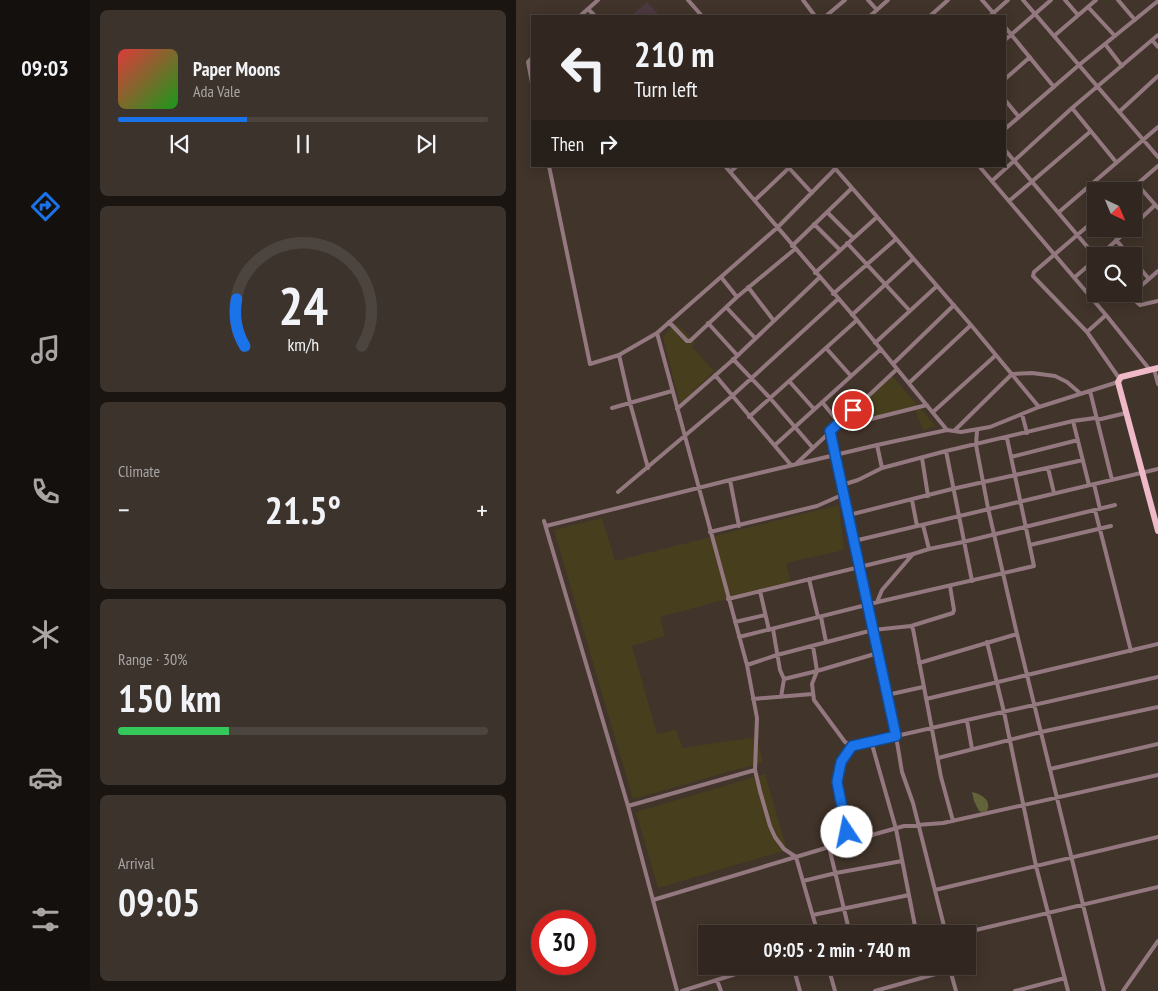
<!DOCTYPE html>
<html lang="en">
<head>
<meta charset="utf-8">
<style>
	body { margin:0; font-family:"PT Sans Narrow",sans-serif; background:#3d332d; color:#f1f3f6; height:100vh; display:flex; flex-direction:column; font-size:19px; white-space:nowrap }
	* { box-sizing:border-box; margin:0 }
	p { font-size:16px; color:#a8a5a5 }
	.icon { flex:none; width:28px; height:28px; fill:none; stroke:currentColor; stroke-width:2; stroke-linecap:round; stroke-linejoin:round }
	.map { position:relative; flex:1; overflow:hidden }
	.details { display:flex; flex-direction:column; gap:10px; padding:10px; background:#1b1512; width:426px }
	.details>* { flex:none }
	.guide { position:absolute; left:15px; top:15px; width:475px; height:152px; border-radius:0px; box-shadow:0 2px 12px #0003,0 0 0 1px #4c443e; background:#312720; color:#f1f3f6; overflow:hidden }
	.needle { width:32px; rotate:136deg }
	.fabs { position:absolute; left:571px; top:182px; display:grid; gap:10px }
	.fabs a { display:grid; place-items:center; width:55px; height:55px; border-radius:0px; background:#312720; box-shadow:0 2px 12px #0003,0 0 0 1px #4c443e; font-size:25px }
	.speed { position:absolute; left:15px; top:910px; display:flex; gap:10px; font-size:25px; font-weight:700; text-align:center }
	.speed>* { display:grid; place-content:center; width:65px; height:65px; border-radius:50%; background:#312720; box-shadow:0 2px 12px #0003,0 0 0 1px #4c443e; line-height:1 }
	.speed .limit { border:8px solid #d22; background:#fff; color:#111 }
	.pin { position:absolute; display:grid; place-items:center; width:42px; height:42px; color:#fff; margin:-21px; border:2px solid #fff; border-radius:50%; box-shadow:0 1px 5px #0007 }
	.me { position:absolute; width:55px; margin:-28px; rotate:349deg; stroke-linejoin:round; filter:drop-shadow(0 0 4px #0008) }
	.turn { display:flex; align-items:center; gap:18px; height:105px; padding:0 20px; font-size:22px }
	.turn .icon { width:65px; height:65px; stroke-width:2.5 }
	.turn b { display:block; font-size:35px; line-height:42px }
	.then { display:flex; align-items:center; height:48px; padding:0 20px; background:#0003; gap:10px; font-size:19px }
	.big { font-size:38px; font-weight:600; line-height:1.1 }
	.details .card { flex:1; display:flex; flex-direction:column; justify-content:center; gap:8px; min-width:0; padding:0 18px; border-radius:8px; background:#3d332d }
	.details .dial { align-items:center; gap:0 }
	.dial svg { height:130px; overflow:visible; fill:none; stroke:#4c443e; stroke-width:7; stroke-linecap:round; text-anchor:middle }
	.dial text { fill:#f1f3f6; stroke:none }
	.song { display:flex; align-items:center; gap:15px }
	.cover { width:60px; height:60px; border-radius:8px; background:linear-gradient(135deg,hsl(0 70% 55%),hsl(120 70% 35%)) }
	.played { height:5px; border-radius:2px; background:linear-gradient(90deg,#1a73e8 35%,#4c443e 35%) }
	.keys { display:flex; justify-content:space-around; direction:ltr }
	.heat { display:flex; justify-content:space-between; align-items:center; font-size:28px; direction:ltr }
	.charge { height:8px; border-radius:4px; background:linear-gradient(90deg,#34c759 30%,#4c443e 0) }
	.trip { position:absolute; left:182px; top:925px; width:278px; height:50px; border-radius:0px; background:#312720; box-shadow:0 2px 12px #0003,0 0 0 1px #4c443e; font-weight:600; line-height:50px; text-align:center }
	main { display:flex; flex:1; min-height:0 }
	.tab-bar { display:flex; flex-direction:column; width:90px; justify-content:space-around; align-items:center; background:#14100d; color:#a8a5a5 }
	.tab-bar .icon { width:35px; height:35px }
	.tab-bar .active { color:#1a73e8 }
	.tab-bar b { font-size:22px; color:#f1f3f6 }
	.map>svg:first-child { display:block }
	.education { fill:#4c3840 }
	.green { fill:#626339 }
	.sand { fill:#473e1e }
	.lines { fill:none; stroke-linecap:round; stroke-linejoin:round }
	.minor { stroke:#93797f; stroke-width:4 }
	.primary { stroke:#efb9c7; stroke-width:6 }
	.route-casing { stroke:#114b97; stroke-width:12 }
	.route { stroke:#1a73e8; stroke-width:9 }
</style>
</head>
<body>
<main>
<nav class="tab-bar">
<b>09:03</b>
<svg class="icon active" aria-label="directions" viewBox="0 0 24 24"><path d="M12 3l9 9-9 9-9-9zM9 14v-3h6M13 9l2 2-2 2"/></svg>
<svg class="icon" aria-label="music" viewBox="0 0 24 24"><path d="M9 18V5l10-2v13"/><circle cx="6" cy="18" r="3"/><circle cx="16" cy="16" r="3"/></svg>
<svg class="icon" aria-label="phone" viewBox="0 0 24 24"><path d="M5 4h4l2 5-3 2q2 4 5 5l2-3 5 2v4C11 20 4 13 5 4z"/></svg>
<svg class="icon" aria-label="climate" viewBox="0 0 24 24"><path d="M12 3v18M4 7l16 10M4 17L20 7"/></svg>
<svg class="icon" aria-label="car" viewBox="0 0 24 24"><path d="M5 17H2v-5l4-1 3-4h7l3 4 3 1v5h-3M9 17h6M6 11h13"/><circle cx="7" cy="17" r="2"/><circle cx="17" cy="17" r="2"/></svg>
<svg class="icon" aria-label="filters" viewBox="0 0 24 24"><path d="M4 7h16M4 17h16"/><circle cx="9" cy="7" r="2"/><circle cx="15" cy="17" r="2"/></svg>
</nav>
<section class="details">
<div class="card">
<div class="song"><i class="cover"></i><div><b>Paper Moons</b><p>Ada Vale</p></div></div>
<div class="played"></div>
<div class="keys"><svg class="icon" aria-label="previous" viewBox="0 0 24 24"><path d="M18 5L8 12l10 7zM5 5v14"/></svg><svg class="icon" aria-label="pause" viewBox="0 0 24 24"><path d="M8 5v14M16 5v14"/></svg><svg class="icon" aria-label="next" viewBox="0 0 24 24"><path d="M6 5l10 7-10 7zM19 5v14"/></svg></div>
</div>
<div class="card dial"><svg viewBox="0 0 100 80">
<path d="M14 69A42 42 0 1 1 86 69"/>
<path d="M14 69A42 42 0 0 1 9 40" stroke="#1a73e8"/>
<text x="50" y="56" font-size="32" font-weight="700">24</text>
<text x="50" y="72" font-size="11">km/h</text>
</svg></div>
<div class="card"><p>Climate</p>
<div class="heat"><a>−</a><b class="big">21.5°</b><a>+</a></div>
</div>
<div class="card"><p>Range · 30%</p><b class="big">150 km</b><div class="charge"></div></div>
<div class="card"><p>Arrival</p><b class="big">09:05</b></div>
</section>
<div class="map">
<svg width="642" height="991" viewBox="0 0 642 991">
	<rect width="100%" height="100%" fill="#41342a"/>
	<path class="education" d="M 131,2 L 144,16 L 115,16 Z"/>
	<path class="green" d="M 456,792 C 465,794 476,800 471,811 L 465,812 L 463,811 L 458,801 Z"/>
	<path class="sand" d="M 160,323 L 179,342 L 175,346 L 198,371 L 164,404 L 147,337 Z
		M 376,376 L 420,426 L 407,430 L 398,407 L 322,426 Z
		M 323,505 L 328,550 L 270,563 L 275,582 L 144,617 L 149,636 L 116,646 L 141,734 L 160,730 L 167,748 L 240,737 L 247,762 L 117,799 L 38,530 L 86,518 L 99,561 Z
		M 249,774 L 271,850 L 142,888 L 120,812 Z"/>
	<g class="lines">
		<path class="minor" d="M 172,0 L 186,16
			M 287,0 L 299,16
			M 352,0 L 361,10
			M 466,0 L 480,16
			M 507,0 L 642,157
			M 549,0 L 562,15
			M 602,0 L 619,20
			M 572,7 L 599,36
			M 72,9 L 79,16
			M 64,16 L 82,0
			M 310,16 L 329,0
			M 354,16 L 372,0
			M 414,16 L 432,0
			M 474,16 L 492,0
			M 489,27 L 538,87
			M 538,36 L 580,0
			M 489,40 L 535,0
			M 636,40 L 642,47
			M 589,44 L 606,66
			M 16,58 L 12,62 L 16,83
			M 489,79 L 514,57
			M 489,100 L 503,117
			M 556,108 L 600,162
			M 603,112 L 642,76
			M 489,129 L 563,65 L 642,1
			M 489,150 L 580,257
			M 33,166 L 74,364 L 103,355 L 141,333 L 262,227 L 319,169
			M 209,166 L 341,320 L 431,430
			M 317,166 L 455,325 L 523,407
			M 463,166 L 590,315 L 571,332 L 603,378
			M 273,168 L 296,193
			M 214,172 L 221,166
			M 476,181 L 556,108 L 642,35
			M 621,184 L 642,208
			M 613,191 L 642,166
			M 239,200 L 275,166
			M 493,201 L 575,131
			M 311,212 L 337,238
			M 543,212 L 642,127
			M 298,224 L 324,250
			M 618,225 L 639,205
			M 600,240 L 614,256
			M 331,243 L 394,311
			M 276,246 L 336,188
			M 583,256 L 613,229
			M 618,261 L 633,279
			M 299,273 L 361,217
			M 205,277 L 221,297
			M 559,277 L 580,259
			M 232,287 L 258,321
			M 618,292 L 642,271
			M 317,294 L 380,239
			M 612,294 L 624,305 L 642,301
			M 210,307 L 239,338
			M 336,315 L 397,259
			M 590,315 L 634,370
			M 153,322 L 171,341 L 174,341 L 221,297 L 279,249
			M 192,323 L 221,355
			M 571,332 L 517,276 L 518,272 L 580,219
			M 141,333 L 231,665 L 241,718 L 239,770 L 244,791 L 254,826 L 259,837 L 268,849 L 280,857 L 302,934
			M 359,343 L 421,286
			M 310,348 L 335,376
			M 103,355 L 114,403 L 132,468
			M 217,359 L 254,398 L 297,448
			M 377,364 L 438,305
			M 638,369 L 642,384
			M 199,375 L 275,465
			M 273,381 L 298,409
			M 393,383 L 455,325
			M 574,391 L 596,480
			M 306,402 L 323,423
			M 96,408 L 156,391
			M 161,409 L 219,358 L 303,278
			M 417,412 L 480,355
			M 506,414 L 511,433
			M 233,417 L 341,320
			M 557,421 L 573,485
			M 319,428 L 411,405
			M 314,431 L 380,736 L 386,772 L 397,803 L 430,934
			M 438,431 L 496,374 L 516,373 L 539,376 L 551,382 L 565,394
			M 461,431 L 460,445 L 472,508 L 501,634 L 588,991
			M 259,445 L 365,349
			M 361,445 L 366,468
			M 430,451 L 456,581
			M 495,457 L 562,440
			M 406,458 L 412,496
			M 281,463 L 381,369
			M 532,468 L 538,493
			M 214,480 L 223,526
			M 578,484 L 584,509
			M 326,485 L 342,480 L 366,468 L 430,451 L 557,421 L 579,418 L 585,419 L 610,413
			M 102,492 L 216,396 L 322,299
			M 396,500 L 401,526
			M 579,510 L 615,651
			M 333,515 L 436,489 L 567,460
			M 28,521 L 112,806 L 161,991
			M 407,525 L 413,549 L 447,542 L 599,505
			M 30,526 L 214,480 L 361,445 L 431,430 L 445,432 L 474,427 L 523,407 L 602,382
			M 194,532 L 301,506 L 328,494
			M 338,541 L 642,469
			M 514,545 L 595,526
			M 293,579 L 302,617
			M 244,591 L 253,630
			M 212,599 L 397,554
			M 361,602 L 366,590 L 397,554 L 413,549
			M 305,617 L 310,642
			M 219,622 L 249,615
			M 395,626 L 397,629 L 425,777 L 437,821
			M 257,629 L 264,670 L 268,679 L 301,671 L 362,653
			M 223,637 L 366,601 L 518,566 L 491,438
			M 471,642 L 488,712 L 520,866 L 552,991
			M 297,646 L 301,671 L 296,684 L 298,700 L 329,742 L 336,746
			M 403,663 L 501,634
			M 231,665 L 261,655 L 357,630 L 395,626 L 437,613 L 438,610 L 434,586
			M 371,695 L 407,687
			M 265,697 L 268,679
			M 237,699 L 296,694
			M 410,699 L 642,644
			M 451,721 L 456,749
			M 355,741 L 380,829 L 399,926
			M 422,758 L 525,732 L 642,707
			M 534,769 L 642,744
			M 112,806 L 239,770
			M 333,842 L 321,782 L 325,762 L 336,746 L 642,677
			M 313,847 L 334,934
			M 287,881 L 320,873 L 386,861
			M 419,890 L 642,837
			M 137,900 L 313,847 L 388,826 L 427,823 L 642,775
			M 297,915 L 393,895
			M 365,934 L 399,926 L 419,934
			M 443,934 L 642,887
			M 277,966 L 284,991
			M 312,966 L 319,991
			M 433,966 L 440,991
			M 201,980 L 205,991
			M 166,991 L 245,966
			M 359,991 L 434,970
			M 499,991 L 549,978
			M 607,991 L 642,941"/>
		<path class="primary" d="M 642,368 L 605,377 L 602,382 L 642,531"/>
	</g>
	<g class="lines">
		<defs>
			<path id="route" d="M 331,832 L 321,782 L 325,762 L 336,746 L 380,736 L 314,431 L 337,410"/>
		</defs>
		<use href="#route" class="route-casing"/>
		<use href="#route" class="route"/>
	</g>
</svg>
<div class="fabs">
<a><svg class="needle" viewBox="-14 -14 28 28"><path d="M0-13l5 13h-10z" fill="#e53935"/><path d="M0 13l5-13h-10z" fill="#a8a5a5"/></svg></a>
<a><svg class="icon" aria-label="search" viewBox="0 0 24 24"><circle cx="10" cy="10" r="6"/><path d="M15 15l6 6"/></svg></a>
</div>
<div class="speed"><div class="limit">30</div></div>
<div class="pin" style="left:337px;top:410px;background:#d93025"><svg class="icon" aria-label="arrive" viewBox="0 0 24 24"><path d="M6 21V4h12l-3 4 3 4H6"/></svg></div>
<svg class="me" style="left:331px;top:832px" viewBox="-20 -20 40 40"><circle r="19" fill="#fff"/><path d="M0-13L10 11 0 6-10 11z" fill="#1a73e8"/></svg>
<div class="trip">09:05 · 2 min · 740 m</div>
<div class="guide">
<div class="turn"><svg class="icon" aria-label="left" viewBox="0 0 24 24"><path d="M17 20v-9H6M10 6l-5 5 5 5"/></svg><div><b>210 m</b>Turn left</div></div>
<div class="then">Then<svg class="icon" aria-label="right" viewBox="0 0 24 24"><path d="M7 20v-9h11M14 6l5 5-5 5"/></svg></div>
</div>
</div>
</main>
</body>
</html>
